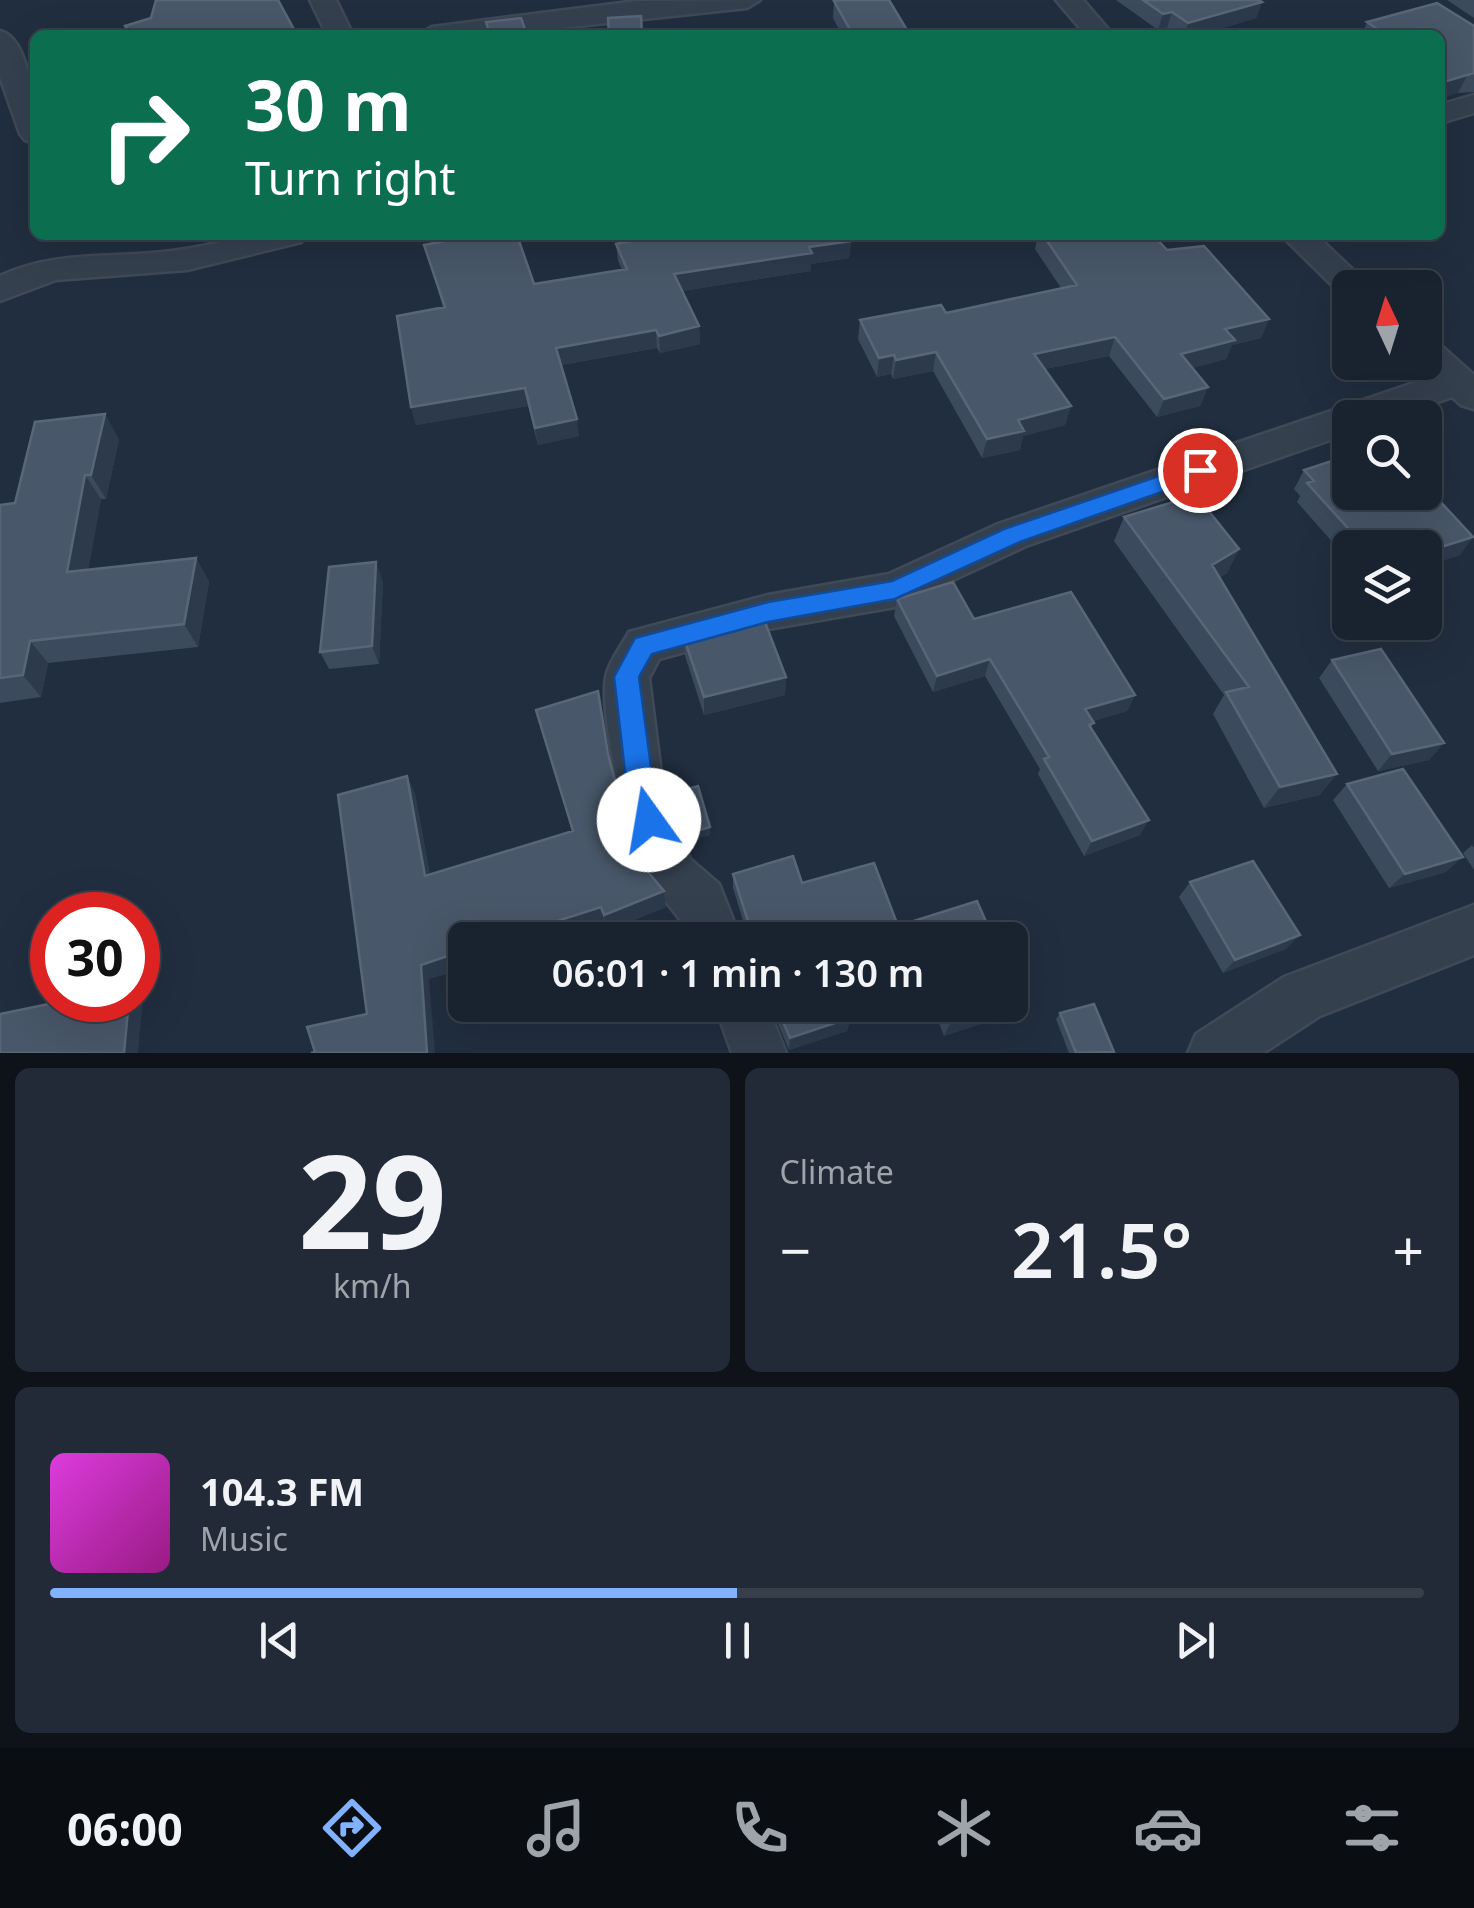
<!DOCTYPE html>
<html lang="en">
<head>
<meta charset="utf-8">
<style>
	body { margin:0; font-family:"Noto Sans",sans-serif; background:#222a37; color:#f1f3f6; height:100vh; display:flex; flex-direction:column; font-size:38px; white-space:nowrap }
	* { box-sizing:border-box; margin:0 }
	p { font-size:32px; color:#9fa4aa }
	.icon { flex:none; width:55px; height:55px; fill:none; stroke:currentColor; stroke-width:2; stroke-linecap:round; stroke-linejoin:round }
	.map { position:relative; height:1053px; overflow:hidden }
	.panel { display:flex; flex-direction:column; gap:15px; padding:15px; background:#0e131a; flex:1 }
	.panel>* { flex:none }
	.guide { position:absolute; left:30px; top:30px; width:1415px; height:210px; border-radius:15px; box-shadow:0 10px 40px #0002,0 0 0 2px #373f4b; background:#0b6e4f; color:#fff; overflow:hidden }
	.needle { width:65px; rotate:356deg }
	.buttons { position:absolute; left:1332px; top:270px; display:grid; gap:20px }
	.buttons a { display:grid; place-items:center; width:110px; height:110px; border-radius:15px; background:#19222f; box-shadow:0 10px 40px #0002,0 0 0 2px #373f4b; font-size:50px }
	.speed { position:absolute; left:30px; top:892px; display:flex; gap:20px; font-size:50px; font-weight:700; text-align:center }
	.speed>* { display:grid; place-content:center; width:130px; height:130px; border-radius:50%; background:#19222f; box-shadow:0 10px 40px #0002,0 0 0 2px #373f4b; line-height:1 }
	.speed .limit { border:15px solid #d22; background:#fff; color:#111 }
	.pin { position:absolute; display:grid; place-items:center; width:85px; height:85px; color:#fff; margin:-42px; border:5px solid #fff; border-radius:50%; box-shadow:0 2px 10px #0007 }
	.me { position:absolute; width:110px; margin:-55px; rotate:347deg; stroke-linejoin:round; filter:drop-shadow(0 0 8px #0008) }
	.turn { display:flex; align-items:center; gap:35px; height:210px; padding:0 50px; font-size:45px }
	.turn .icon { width:130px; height:130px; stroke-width:2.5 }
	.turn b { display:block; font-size:70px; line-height:85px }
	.big { font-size:75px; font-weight:600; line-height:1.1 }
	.panel .card { flex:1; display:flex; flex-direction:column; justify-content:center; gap:15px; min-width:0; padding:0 35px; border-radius:15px; background:#222a37 }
	.panel .dial { align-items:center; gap:0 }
	.dial b { font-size:130px; line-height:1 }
	.song { display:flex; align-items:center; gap:30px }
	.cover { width:120px; height:120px; border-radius:15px; background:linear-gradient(135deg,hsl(300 70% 55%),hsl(310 70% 35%)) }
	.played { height:10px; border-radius:5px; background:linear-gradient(90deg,#81b2ff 50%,#373f4b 50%) }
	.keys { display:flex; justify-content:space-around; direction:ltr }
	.heat { display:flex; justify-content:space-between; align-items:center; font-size:55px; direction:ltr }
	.panel .tiles { flex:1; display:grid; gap:15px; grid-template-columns:1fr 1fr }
	.card:last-child { grid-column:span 2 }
	.trip { position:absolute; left:448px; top:922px; width:580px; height:100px; border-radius:15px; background:#19222f; box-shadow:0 10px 40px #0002,0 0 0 2px #373f4b; font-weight:600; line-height:100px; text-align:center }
	.menu { display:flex; height:160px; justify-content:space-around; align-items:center; background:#0a0e13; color:#9fa4aa }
	.menu .icon { width:70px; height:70px }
	.menu .selected { color:#81b2ff }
	.menu b { font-size:45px; color:#f1f3f6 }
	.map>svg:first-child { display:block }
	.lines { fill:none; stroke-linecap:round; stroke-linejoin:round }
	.minor-casing { stroke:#3f4957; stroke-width:5 }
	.minor { fill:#35404f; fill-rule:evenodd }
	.wall { fill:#3c4a5d }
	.shaded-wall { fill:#2c3a4c }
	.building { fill:#485769; stroke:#596678; stroke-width:2.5 }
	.route { fill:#1a73e8; stroke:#114b97; stroke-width:2.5 }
</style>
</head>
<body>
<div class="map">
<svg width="1474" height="1053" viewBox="0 0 1474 1053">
	<rect width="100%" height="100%" fill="#212e3f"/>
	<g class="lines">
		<defs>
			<path id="minor" d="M 310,0 L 336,0 L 353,35 L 327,35 Z
				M 760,0 L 747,8 L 495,35 L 419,35 L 432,27 L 637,1 Z
				M 1056,0 L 1083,0 L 1113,35 L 1086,35 Z
				M 0,31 C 32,39 35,116 35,143 L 25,140 L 20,134 L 0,77 Z
				M 1474,95 L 1474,113 L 1440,123 L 1440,105 Z
				M 251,235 L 306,235 L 301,242 L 187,270 L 56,280 L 0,301 L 0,276 C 49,253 100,257 152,253 C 185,251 218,243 251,235 Z
				M 1281,235 L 1316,235 L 1372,288 L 1350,288 L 1350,298 L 1343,296 Z
				M 1425,339 L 1437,342 L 1474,375 L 1474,409 L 1461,405 L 1452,397 L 1395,418 L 1350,418 L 1350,433 L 1026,546 L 895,607 L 768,629 L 659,659 L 649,678 L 663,789 L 679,841 L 691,860 L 719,884 L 741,940 L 691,940 C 680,912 658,897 643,871 C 627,840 597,704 607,673 C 611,659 622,645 629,632 L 768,595 L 889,574 L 998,524 L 1431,377 L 1416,362 L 1425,362 Z
				M 1474,905 L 1474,955 L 1320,1016 L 1263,1053 L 1188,1053 L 1196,1034 L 1284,977 Z
				M 715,1005 L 767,1005 L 786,1053 L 732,1053 Z"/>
		</defs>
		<use href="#minor" class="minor-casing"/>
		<use href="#minor" class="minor"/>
	</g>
	<path class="wall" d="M 1116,0 L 1259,0 L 1262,2 L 1256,18 L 1200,35 L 1177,35 L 1167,28 L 1158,30 Z
		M 1447,0 L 1474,0 L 1474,18 Z
		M 834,1 L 910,35 L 842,35 L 833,18 Z
		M 1367,22 L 1474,26 L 1474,92 L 1458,93 L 1440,35 L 1362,35 Z
		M 1038,235 L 1153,235 L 1167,250 L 1269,319 L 1261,338 L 1232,345 L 1226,359 L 1192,368 L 1208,387 L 1200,406 L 1157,417 L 1109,356 L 1045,369 L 1071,406 L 1065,425 L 1023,436 L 1020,450 L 982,458 L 933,371 L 893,379 L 891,374 L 877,377 L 858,339 L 860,320 L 946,313 L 1061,288 L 1035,249 Z
		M 851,241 L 849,258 L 811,264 L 811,271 L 682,291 L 699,326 L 700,344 L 660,353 L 657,348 L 561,365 L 579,436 L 538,445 L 528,406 L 416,425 L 411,407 L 443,307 L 424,245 L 534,284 L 622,270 L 618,261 L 616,244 Z
		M 119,439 L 106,499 L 101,499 L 88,570 L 196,558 L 209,582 L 198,647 L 48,663 L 41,697 L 0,703 L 0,505 L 15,503 Z
		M 1304,470 L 1350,492 L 1473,537 L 1459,556 L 1425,548 L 1350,548 L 1350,562 L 1297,502 L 1300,496 L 1294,489 Z
		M 1124,517 L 1239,549 L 1227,573 L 1219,578 L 1320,795 L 1264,808 L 1213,714 L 1224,695 L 1114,541 Z
		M 383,581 L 379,664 L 329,669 L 320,652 Z
		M 897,599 L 974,619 L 1135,695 L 1127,711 L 1093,721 L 1091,729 L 1140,835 L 1084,856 L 1038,774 L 1040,769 L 985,676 L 933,692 L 894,616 Z
		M 684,638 L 786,677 L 785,695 L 704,715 L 685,656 Z
		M 1332,660 L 1444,743 L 1429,760 L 1378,771 L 1319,678 Z
		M 536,710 L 609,756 L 630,839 L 643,866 L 664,891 L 666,907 L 607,931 L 605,923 L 465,940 L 465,968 L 429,979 L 315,1052 L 367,1014 L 407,776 L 415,794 L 430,875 L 572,831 Z
		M 1347,784 L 1446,872 L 1389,888 L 1333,800 Z
		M 670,794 L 710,835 L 684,842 L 671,802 Z
		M 1472,845 L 1474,848 L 1474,870 L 1463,853 Z
		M 733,874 L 802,883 L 898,926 L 994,940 L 749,940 L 733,888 Z
		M 1190,882 L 1286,949 L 1223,973 L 1179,897 Z
		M 770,1005 L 896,1005 L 850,1019 L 847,1031 L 789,1050 Z
		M 932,1005 L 1010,1005 L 1014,1013 L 944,1036 Z
		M 1060,1013 L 1113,1053 L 1069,1053 L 1056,1019 Z"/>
	<path class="shaded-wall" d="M 1262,2 L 1256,18 L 1200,35 L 1185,35 L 1188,23 Z
		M 1172,12 L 1167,28 L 1158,30 L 1163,14 Z
		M 1468,74 L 1458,93 L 1440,99 L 1440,83 Z
		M 851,241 L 849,258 L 811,264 L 811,271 L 675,292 L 674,274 L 809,247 Z
		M 1269,319 L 1261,338 L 1232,345 L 1226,359 L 1173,373 L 1181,354 L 1225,329 Z
		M 699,326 L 700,344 L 660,353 L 659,336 Z
		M 656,330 L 657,348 L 559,365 L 556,348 Z
		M 1115,337 L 1109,356 L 1029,372 L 1034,354 Z
		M 936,352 L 933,371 L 893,379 L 896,360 Z
		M 894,355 L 891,374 L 877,377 L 879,358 Z
		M 1208,387 L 1200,406 L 1157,417 L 1164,399 Z
		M 525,388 L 528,406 L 416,425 L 411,407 Z
		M 1071,406 L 1065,425 L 1023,436 L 1020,450 L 982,458 L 987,439 L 1018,420 Z
		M 105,414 L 119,439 L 106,499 L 91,475 Z
		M 577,419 L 579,436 L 538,445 L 535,428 Z
		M 85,475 L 101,499 L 84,595 L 67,572 Z
		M 1473,537 L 1459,556 L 1425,566 L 1425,552 Z
		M 1239,549 L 1227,573 L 1200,589 L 1212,565 Z
		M 196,558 L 209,582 L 198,647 L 184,624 Z
		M 376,562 L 383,581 L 379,664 L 372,646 Z
		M 30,641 L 48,663 L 41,697 L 23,675 Z
		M 990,659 L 985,676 L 933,692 L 937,676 Z
		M 786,677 L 785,695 L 704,715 L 704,697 Z
		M 1135,695 L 1127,711 L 1078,726 L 1085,709 Z
		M 1444,743 L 1429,760 L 1378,771 L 1392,754 Z
		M 1337,774 L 1320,795 L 1264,808 L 1280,787 Z
		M 407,776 L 415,794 L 433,893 L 425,876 Z
		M 1149,820 L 1140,835 L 1084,856 L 1092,841 Z
		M 710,827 L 710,835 L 684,842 L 684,835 Z
		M 1463,857 L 1446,872 L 1389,888 L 1405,874 Z
		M 664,891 L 666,907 L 607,931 L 604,915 Z
		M 601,907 L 605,923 L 552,940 L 498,940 Z
		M 1300,935 L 1286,949 L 1223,973 L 1235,960 Z
		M 465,950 L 465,968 L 429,979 L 435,1053 L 427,1053 L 421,965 Z
		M 138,982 L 144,988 L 138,1053 L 124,1053 L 129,1000 L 138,1000 Z
		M 1021,1000 L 1014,1013 L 944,1036 L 950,1023 L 1010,1005 L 1010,1004 Z
		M 858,1005 L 896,1005 L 850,1019 L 847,1031 L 789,1050 L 790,1038 L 847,1008 Z"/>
	<path class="building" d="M 156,0 L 278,0 L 297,35 L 132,35 L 125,26 L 151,18 Z
		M 843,0 L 889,0 L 910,35 L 853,35 L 834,1 Z
		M 1143,0 L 1259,0 L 1262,2 L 1188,23 L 1172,12 L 1163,14 Z
		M 1437,3 L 1474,26 L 1474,73 L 1440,83 L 1440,35 L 1386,35 L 1367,22 Z
		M 641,16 L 642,35 L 609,35 L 608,18 Z
		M 521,18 L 527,35 L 490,35 L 486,22 Z
		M 476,235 L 517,235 L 534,284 L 627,269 L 616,244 L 659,235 L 848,235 L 851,241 L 809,247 L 812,253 L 674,274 L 699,326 L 659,336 L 656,330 L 556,348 L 577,419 L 535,428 L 525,388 L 411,407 L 397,316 L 445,307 L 424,245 Z
		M 1043,235 L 1153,235 L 1167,250 L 1204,246 L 1269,319 L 1225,329 L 1235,340 L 1181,354 L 1208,387 L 1164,399 L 1115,337 L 1034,354 L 1071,406 L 1018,420 L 1024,431 L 987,439 L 936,352 L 896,360 L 894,355 L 879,358 L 860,320 L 941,305 L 946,313 L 1077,285 Z
		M 105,414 L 91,475 L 85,475 L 67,572 L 196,558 L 184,624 L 30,641 L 23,675 L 0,678 L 0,505 L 15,503 L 35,422 Z
		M 1350,455 L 1350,492 L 1425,492 L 1425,485 L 1473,537 L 1425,552 L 1425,548 L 1421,548 L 1419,545 L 1411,548 L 1366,548 L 1307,483 L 1314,481 L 1304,470 Z
		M 1196,495 L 1239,549 L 1212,565 L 1337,774 L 1280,787 L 1226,692 L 1249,687 L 1124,517 Z
		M 376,562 L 372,646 L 320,652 L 329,567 Z
		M 953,582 L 974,619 L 1071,592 L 1135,695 L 1085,709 L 1094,723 L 1089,725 L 1149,820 L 1092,841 L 1044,759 L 1049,757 L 990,659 L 937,676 L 897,599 Z
		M 763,617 L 786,677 L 704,697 L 684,638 Z
		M 1381,649 L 1444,743 L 1392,754 L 1332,660 Z
		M 598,691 L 608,754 L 630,839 L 643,866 L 664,891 L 604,915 L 601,907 L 498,940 L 465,940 L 465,950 L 421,965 L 427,1053 L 311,1053 L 315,1052 L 307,1027 L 367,1014 L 338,795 L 407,776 L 425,876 L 573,831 L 536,710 Z
		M 1403,769 L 1463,857 L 1405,874 L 1347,784 Z
		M 698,786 L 710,827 L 684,835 L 670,794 Z
		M 793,856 L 802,883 L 874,863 L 898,926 L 977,901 L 994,940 L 754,940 L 733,874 Z
		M 1253,861 L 1300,935 L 1235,960 L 1190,882 Z
		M 1010,976 L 1021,1000 L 1010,1004 Z
		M 68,1000 L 129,1000 L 124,1053 L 0,1053 L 0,1014 Z
		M 1094,1004 L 1114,1052 L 1076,1053 L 1060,1013 Z
		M 776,1005 L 858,1005 L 847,1008 L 850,1018 L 790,1038 Z
		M 942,1005 L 1006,1005 L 950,1023 Z"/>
	<path class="route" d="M 1200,462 L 1207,465 L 1211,470 L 1207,476 L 1020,542 L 895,599 L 768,622 L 652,654 L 639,677 L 654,789 L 663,820 L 659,828 L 649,832 L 639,828 L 627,789 L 614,677 L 635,638 L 768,602 L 892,581 L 1004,529 Z"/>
</svg>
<div class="buttons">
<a><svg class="needle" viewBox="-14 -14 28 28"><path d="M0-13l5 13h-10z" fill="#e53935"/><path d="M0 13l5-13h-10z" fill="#9fa4aa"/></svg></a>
<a><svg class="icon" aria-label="search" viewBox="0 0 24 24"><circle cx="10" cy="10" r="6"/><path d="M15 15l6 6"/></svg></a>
<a><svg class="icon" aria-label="layers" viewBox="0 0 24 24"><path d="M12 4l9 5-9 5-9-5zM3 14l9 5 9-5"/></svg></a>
</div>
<div class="speed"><div class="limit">30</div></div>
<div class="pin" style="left:1200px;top:470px;background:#d93025"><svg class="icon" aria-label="arrive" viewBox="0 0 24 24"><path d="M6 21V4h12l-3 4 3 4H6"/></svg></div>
<svg class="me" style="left:649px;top:820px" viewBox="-20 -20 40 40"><circle r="19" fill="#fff"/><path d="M0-13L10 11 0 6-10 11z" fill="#1a73e8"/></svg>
<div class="trip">06:01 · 1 min · 130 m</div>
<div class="guide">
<div class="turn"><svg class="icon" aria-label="right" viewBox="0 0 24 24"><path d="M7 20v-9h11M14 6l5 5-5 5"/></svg><div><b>30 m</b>Turn right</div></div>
</div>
</div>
<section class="panel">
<div class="tiles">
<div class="card dial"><b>29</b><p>km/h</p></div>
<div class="card"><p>Climate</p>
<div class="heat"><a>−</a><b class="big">21.5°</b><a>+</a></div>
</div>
<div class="card">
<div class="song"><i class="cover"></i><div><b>104.3 FM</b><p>Music</p></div></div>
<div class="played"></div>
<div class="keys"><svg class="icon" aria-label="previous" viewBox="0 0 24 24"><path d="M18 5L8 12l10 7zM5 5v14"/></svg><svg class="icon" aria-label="pause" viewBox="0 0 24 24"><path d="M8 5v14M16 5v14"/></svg><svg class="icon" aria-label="next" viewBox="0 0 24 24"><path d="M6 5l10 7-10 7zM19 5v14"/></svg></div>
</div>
</div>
</section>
<nav class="menu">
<b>06:00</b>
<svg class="icon selected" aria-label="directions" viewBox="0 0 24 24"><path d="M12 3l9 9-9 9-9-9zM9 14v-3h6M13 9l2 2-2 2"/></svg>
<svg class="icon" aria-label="music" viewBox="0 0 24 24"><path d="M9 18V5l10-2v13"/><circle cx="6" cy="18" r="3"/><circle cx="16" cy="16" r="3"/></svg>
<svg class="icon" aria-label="phone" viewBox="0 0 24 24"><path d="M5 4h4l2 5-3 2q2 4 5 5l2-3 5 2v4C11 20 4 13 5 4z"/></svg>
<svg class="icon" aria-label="climate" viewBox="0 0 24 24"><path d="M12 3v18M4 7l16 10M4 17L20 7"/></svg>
<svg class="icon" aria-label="car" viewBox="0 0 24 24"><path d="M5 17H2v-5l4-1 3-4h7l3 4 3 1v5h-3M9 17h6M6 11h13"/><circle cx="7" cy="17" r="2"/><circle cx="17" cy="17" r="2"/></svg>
<svg class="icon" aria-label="filters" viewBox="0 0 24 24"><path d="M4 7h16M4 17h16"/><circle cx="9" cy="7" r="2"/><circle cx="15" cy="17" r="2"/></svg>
</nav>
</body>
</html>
